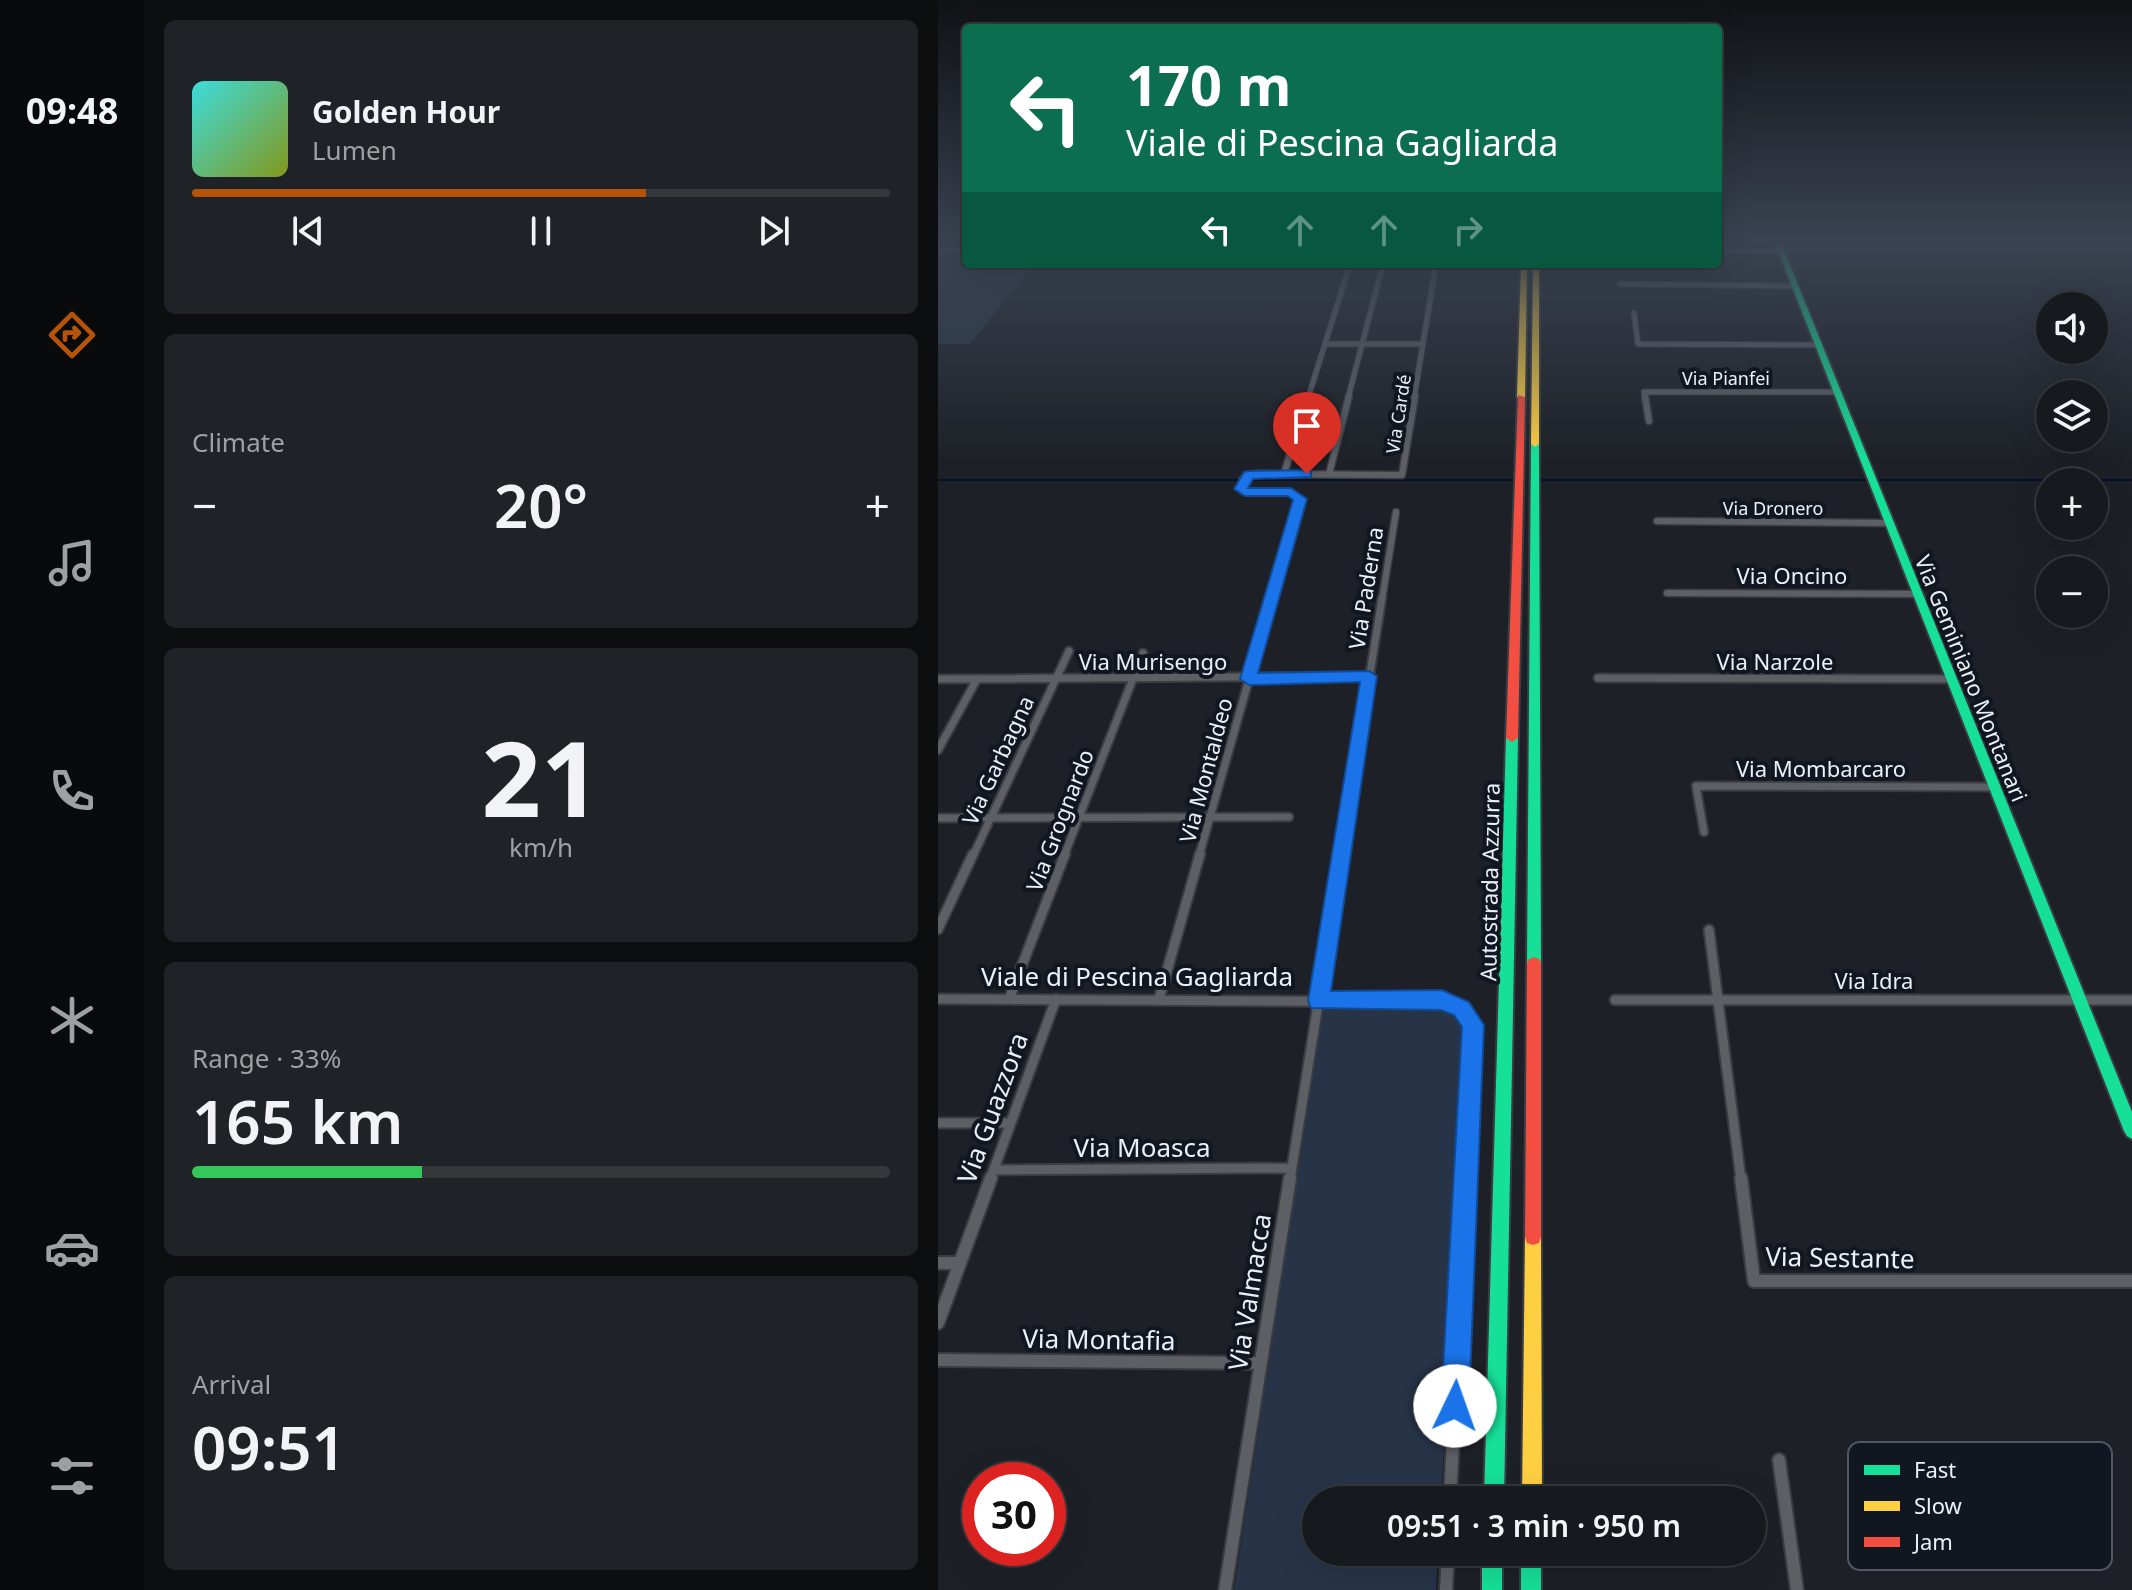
<!DOCTYPE html>
<html lang="en">
<head>
<meta charset="utf-8">
<style>
	body { margin:0; font-family:"Noto Sans",sans-serif; background:#1f2226; color:#f1f3f6; height:100vh; display:flex; flex-direction:column; font-size:30px; white-space:nowrap }
	* { box-sizing:border-box; margin:0 }
	p { font-size:26px; color:#9ea0a4 }
	.icon { flex:none; width:44px; height:44px; fill:none; stroke:currentColor; stroke-width:2; stroke-linecap:round; stroke-linejoin:round }
	.map { position:relative; flex:1; overflow:hidden }
	.details { display:flex; flex-direction:column; gap:20px; padding:20px; background:#0c0e10; width:794px }
	.details>* { flex:none }
	.hud { position:absolute; left:24px; top:24px; width:760px; height:244px; border-radius:8px; box-shadow:0 8px 32px #0002,0 0 0 2px #35383b; background:#0b6e4f; color:#fff; overflow:hidden }
	.buttons { position:absolute; left:1098px; top:292px; display:grid; gap:16px }
	.buttons a { display:grid; place-items:center; width:72px; height:72px; border-radius:50%; background:#16191d; box-shadow:0 8px 32px #0002,0 0 0 2px #35383b; font-size:40px }
	.speed { position:absolute; left:24px; top:1462px; display:flex; gap:16px; font-size:40px; font-weight:700; text-align:center }
	.speed>* { display:grid; place-content:center; width:104px; height:104px; border-radius:50%; background:#16191d; box-shadow:0 8px 32px #0002,0 0 0 2px #35383b; line-height:1 }
	.speed .limit { border:12px solid #d22; background:#fff; color:#111 }
	.pin { position:absolute; display:grid; place-items:center; width:68px; height:68px; color:#fff; margin:-82px -34px; border-radius:50% 50% 50% 0; rotate:-45deg; box-shadow:0 0 8px #0007 }
	.pin .icon { rotate:45deg }
	.me { position:absolute; width:88px; margin:-44px; rotate:3deg; stroke-linejoin:round; filter:drop-shadow(0 0 6px #0008) }
	.turn { display:flex; align-items:center; gap:28px; height:168px; padding:0 32px; font-size:36px }
	.turn .icon { width:104px; height:104px; stroke-width:2.5 }
	.turn b { display:block; font-size:56px; line-height:68px }
	.lanes { display:flex; align-items:center; height:76px; padding:0 32px; background:#0003; justify-content:center; gap:40px; direction:ltr }
	.lanes .off { opacity:.35 }
	.big { font-size:60px; font-weight:600; line-height:1.1 }
	.details .card { flex:1; display:flex; flex-direction:column; justify-content:center; gap:12px; min-width:0; padding:0 28px; border-radius:12px; background:#1f2226 }
	.details .dial { align-items:center; gap:0 }
	.dial b { font-size:104px; line-height:1 }
	.song { display:flex; align-items:center; gap:24px }
	.cover { width:96px; height:96px; border-radius:12px; background:linear-gradient(135deg,hsl(180 70% 55%),hsl(70 70% 35%)) }
	.played { height:8px; border-radius:4px; background:linear-gradient(90deg,#b45309 65%,#35383b 65%) }
	.keys { display:flex; justify-content:space-around; direction:ltr }
	.heat { display:flex; justify-content:space-between; align-items:center; font-size:44px; direction:ltr }
	.charge { height:12px; border-radius:6px; background:linear-gradient(90deg,#34c759 33%,#35383b 0) }
	.trip { position:absolute; left:364px; top:1486px; width:464px; height:80px; border-radius:40px; background:#16191d; box-shadow:0 8px 32px #0002,0 0 0 2px #35383b; font-weight:600; line-height:80px; text-align:center }
	main { display:flex; flex:1; min-height:0 }
	.dock { display:flex; flex-direction:column; width:144px; justify-content:space-around; align-items:center; background:#090a0c; color:#9ea0a4 }
	.dock .icon { width:56px; height:56px }
	.dock .selected { color:#b45309 }
	.dock b { font-size:36px; color:#f1f3f6 }
	.map>svg:first-child { display:block }
	.green { fill:#273448 }
	.lines { fill:none; stroke-linecap:round; stroke-linejoin:round }
	.stream { stroke:#03112d; stroke-width:2 }
	.street-far4-casing { stroke:#3a3c41; stroke-width:7 }
	.street-far3-casing { stroke:#3a3c41; stroke-width:9 }
	.street-far2-casing { stroke:#3a3c41; stroke-width:11 }
	.street-far1-casing { stroke:#3a3c41; stroke-width:13 }
	.street-casing { stroke:#3a3c41; stroke-width:16 }
	.fast-casing { stroke:#3a3c41; stroke-width:4 }
	.slow-casing { stroke:#3a3c41; stroke-width:4 }
	.jam-casing { stroke:#3a3c41; stroke-width:4 }
	.street-far4 { stroke:#5c5f64; stroke-width:5 }
	.street-far3 { stroke:#5c5f64; stroke-width:6 }
	.street-far2 { stroke:#5c5f64; stroke-width:7 }
	.street-far1 { stroke:#5c5f64; stroke-width:9 }
	.street { stroke:#5c5f64; stroke-width:12 }
	.fast { fill:#16e098; fill-rule:evenodd }
	.slow { fill:#ffcf43; fill-rule:evenodd }
	.jam { fill:#f24e42; fill-rule:evenodd }
	.route { fill:#1a73e8; stroke:#114b97; stroke-width:2 }
	.labels { text-anchor:middle; dominant-baseline:central; stroke-width:8; stroke-linejoin:round; paint-order:stroke }
	.far-street-label { font-size:18px; fill:#ebf0f8; stroke:#101721 }
	.street-label { font-size:22px; fill:#ebf0f8; stroke:#101721 }
	.near-street-label { font-size:26px; fill:#ebf0f8; stroke:#101721 }
	.key { fill:#101721; stroke:#525862; stroke-width:2 }
	.key-label { font-size:22px; fill:#ebf0f8 }
</style>
</head>
<body>
<main>
<nav class="dock">
<b>09:48</b>
<svg class="icon selected" aria-label="directions" viewBox="0 0 24 24"><path d="M12 3l9 9-9 9-9-9zM9 14v-3h6M13 9l2 2-2 2"/></svg>
<svg class="icon" aria-label="music" viewBox="0 0 24 24"><path d="M9 18V5l10-2v13"/><circle cx="6" cy="18" r="3"/><circle cx="16" cy="16" r="3"/></svg>
<svg class="icon" aria-label="phone" viewBox="0 0 24 24"><path d="M5 4h4l2 5-3 2q2 4 5 5l2-3 5 2v4C11 20 4 13 5 4z"/></svg>
<svg class="icon" aria-label="climate" viewBox="0 0 24 24"><path d="M12 3v18M4 7l16 10M4 17L20 7"/></svg>
<svg class="icon" aria-label="car" viewBox="0 0 24 24"><path d="M5 17H2v-5l4-1 3-4h7l3 4 3 1v5h-3M9 17h6M6 11h13"/><circle cx="7" cy="17" r="2"/><circle cx="17" cy="17" r="2"/></svg>
<svg class="icon" aria-label="filters" viewBox="0 0 24 24"><path d="M4 7h16M4 17h16"/><circle cx="9" cy="7" r="2"/><circle cx="15" cy="17" r="2"/></svg>
</nav>
<section class="details">
<div class="card">
<div class="song"><i class="cover"></i><div><b>Golden Hour</b><p>Lumen</p></div></div>
<div class="played"></div>
<div class="keys"><svg class="icon" aria-label="previous" viewBox="0 0 24 24"><path d="M18 5L8 12l10 7zM5 5v14"/></svg><svg class="icon" aria-label="pause" viewBox="0 0 24 24"><path d="M8 5v14M16 5v14"/></svg><svg class="icon" aria-label="next" viewBox="0 0 24 24"><path d="M6 5l10 7-10 7zM19 5v14"/></svg></div>
</div>
<div class="card"><p>Climate</p>
<div class="heat"><a>−</a><b class="big">20°</b><a>+</a></div>
</div>
<div class="card dial"><b>21</b><p>km/h</p></div>
<div class="card"><p>Range · 33%</p><b class="big">165 km</b><div class="charge"></div></div>
<div class="card"><p>Arrival</p><b class="big">09:51</b></div>
</section>
<div class="map">
<svg width="1194" height="1590" viewBox="0 0 1194 1590">
	<rect width="100%" height="100%" fill="#1d2127"/>
	<path class="green" d="M 0,253 L 28,253 L 28,264 L 96,264 L 32,344 L 0,344 Z
		M 385,1006 C 417,1006 521,994 530,1031 L 503,1500 L 378,1500 L 378,1552 L 500,1552 L 498,1590 L 296,1590 Z"/>
	<g class="lines">
		<path class="stream" d="M 0,480 L 302,480
			M 310,480 L 578,480
			M 602,480 L 1194,480"/>
		<defs>
			<path id="street-far4" d="M 842,249 L 1194,249
				M 0,250 L 28,250
				M 780,251 L 843,251
				M 682,284 L 858,286
				M 696,313 L 700,344 L 881,345
				M 387,344 L 485,344
				M 370,398 L 412,264
				M 410,398 L 445,264
				M 476,398 L 498,264
				M 707,398 L 706,392 L 899,392"/>
			<path id="street-far3" d="M 707,396 L 711,421
				M 346,474 L 370,396
				M 391,474 L 411,396
				M 719,521 L 951,523
				M 729,593 L 979,594
				M 333,600 L 362,499 L 351,492 L 305,491 L 302,488 L 305,479 L 318,474 L 464,475 L 477,396
				M 444,600 L 458,512"/>
			<path id="street-far2" d="M 660,678 L 1013,679
				M 0,679 L 431,676
				M 0,750 L 39,679
				M 0,818 L 351,817
				M 766,832 L 758,786 L 1055,787
				M 35,856 L 131,651
				M 126,856 L 205,653
				M 261,856 L 334,598
				M 403,856 L 444,598"/>
			<path id="street-far1" d="M 0,929 L 35,854
				M 771,930 L 803,1180
				M 0,999 L 509,1002 L 526,1011 L 535,1030 L 528,1180
				M 71,999 L 127,854
				M 221,999 L 262,854
				M 677,1000 L 1194,1000
				M 0,1123 L 72,1123
				M 56,1170 L 352,1168
				M 52,1180 L 118,999
				M 352,1180 L 404,854"/>
			<path id="street" d="M 803,1178 L 816,1281 L 1194,1281
				M 0,1263 L 21,1263
				M 0,1323 L 53,1178
				M 0,1360 L 322,1363
				M 841,1460 L 859,1590
				M 512,1500 L 528,1178
				M 287,1590 L 352,1178
				M 508,1590 L 510,1552"/>
			<path id="fast" d="M 835,238 L 841,238 L 1194,1112 L 1194,1139 L 1189,1136 L 1186,1131 Z
				M 597,441 L 601,444 L 603,963 L 601,967 L 596,969 L 591,967 L 589,963 L 593,444 Z
				M 574,734 L 580,738 L 566,1500 L 546,1500 L 568,738 Z
				M 544,1552 L 564,1552 L 564,1590 L 544,1590 Z
				M 583,1552 L 603,1552 L 603,1590 L 583,1590 Z"/>
			<path id="slow" d="M 583,264 L 589,264 L 587,397 L 583,399 L 579,397 Z
				M 595,264 L 601,264 L 601,444 L 597,447 L 593,444 Z
				M 595,1229 L 601,1231 L 603,1237 L 604,1500 L 584,1500 L 587,1237 L 589,1231 Z"/>
			<path id="jam" d="M 580,395 L 587,397 L 580,738 L 574,742 L 568,738 Z
				M 596,957 L 601,959 L 603,963 L 603,1237 L 601,1243 L 595,1245 L 589,1243 L 587,1237 L 589,963 L 591,959 Z"/>
		</defs>
		<use href="#street-far4" class="street-far4-casing"/>
		<use href="#street-far3" class="street-far3-casing"/>
		<use href="#street-far2" class="street-far2-casing"/>
		<use href="#street-far1" class="street-far1-casing"/>
		<use href="#street" class="street-casing"/>
		<use href="#fast" class="fast-casing"/>
		<use href="#slow" class="slow-casing"/>
		<use href="#jam" class="jam-casing"/>
		<use href="#street-far4" class="street-far4"/>
		<use href="#street-far3" class="street-far3"/>
		<use href="#street-far2" class="street-far2"/>
		<use href="#street-far1" class="street-far1"/>
		<use href="#street" class="street"/>
		<use href="#fast" class="fast"/>
		<use href="#slow" class="slow"/>
		<use href="#jam" class="jam"/>
	</g>
	<linearGradient id="sky" x2="0" y2="1"><stop stop-color="#101215"/><stop offset="0.52" stop-color="#3a4352"/><stop offset="1" stop-color="#3a4352" stop-opacity="0"/></linearGradient>
	<rect width="1194" height="461" fill="url(#sky)"/>
	<path class="route" d="M 369,470 L 373,471 L 373,477 L 315,479 L 310,488 L 353,488 L 369,499 L 320,673 L 431,671 L 439,676 L 393,991 L 504,990 L 531,1002 L 546,1025 L 531,1406 L 527,1416 L 517,1420 L 507,1416 L 503,1406 L 524,1027 L 516,1015 L 503,1010 L 373,1008 L 370,1001 L 422,682 L 311,685 L 302,679 L 355,500 L 350,496 L 307,496 L 296,489 L 306,472 L 311,471 Z"/>
	<g class="labels">
		<g class="far-street-label">
			<text x="788" y="378">Via Pianfei</text>
			<text transform="translate(460 414) rotate(-81)">Via Cardé</text>
			<text x="835" y="508">Via Dronero</text>
		</g>
		<g class="street-label">
			<text x="854" y="575">Via Oncino</text>
			<text transform="translate(427 588) rotate(-81)">Via Paderna</text>
			<text x="215" y="661">Via Murisengo</text>
			<text x="837" y="661">Via Narzole</text>
			<text transform="translate(1034 678) rotate(68)">Via Geminiano Montanari</text>
			<text transform="translate(59 760) rotate(-65)">Via Garbagna</text>
			<text x="883" y="768">Via Mombarcaro</text>
			<text transform="translate(267 770) rotate(-75)">Via Montaldeo</text>
			<text transform="translate(121 820) rotate(-69)">Via Grognardo</text>
			<text transform="translate(551 882) rotate(-89)">Autostrada Azzurra</text>
			<text x="936" y="980">Via Idra</text>
		</g>
		<g class="near-street-label">
			<text x="199" y="976">Viale di Pescina Gagliarda</text>
			<text transform="translate(54 1108) rotate(-70)">Via Guazzora</text>
			<text x="204" y="1147">Via Moasca</text>
			<text transform="translate(902 1257) rotate(1)">Via Sestante</text>
			<text transform="translate(311 1292) rotate(-81)">Via Valmacca</text>
			<text transform="translate(161 1339) rotate(1)">Via Montafia</text>
		</g>
	</g>
	<rect x="910" y="1442" width="264" height="128" rx="12" class="key"/>
	<rect x="926" y="1465" width="36" height="10" fill="#16e098"/>
	<rect x="926" y="1501" width="36" height="10" fill="#ffcf43"/>
	<rect x="926" y="1537" width="36" height="10" fill="#f24e42"/>
	<g class="key-label">
		<text x="976" y="1478">Fast</text>
		<text x="976" y="1514">Slow</text>
		<text x="976" y="1550">Jam</text>
	</g>
</svg>
<div class="buttons">
<a><svg class="icon" aria-label="sound" viewBox="0 0 24 24"><path d="M4 9h4l5-4v14l-5-4H4zM17 9q2 3 0 6"/></svg></a>
<a><svg class="icon" aria-label="layers" viewBox="0 0 24 24"><path d="M12 4l9 5-9 5-9-5zM3 14l9 5 9-5"/></svg></a>
<a>+</a>
<a>−</a>
</div>
<div class="speed"><div class="limit">30</div></div>
<div class="pin" style="left:369px;top:474px;background:#d93025"><svg class="icon" aria-label="arrive" viewBox="0 0 24 24"><path d="M6 21V4h12l-3 4 3 4H6"/></svg></div>
<svg class="me" style="left:517px;top:1406px" viewBox="-20 -20 40 40"><circle r="19" fill="#fff"/><path d="M0-13L10 11 0 6-10 11z" fill="#1a73e8"/></svg>
<div class="trip">09:51 · 3 min · 950 m</div>
<div class="hud">
<div class="turn"><svg class="icon" aria-label="left" viewBox="0 0 24 24"><path d="M17 20v-9H6M10 6l-5 5 5 5"/></svg><div><b>170 m</b>Viale di Pescina Gagliarda</div></div>
<div class="lanes"><svg class="icon" aria-label="left" viewBox="0 0 24 24"><path d="M17 20v-9H6M10 6l-5 5 5 5"/></svg><svg class="icon off" aria-label="ahead" viewBox="0 0 24 24"><path d="M12 20V5M6 11l6-6 6 6"/></svg><svg class="icon off" aria-label="ahead" viewBox="0 0 24 24"><path d="M12 20V5M6 11l6-6 6 6"/></svg><svg class="icon off" aria-label="right" viewBox="0 0 24 24"><path d="M7 20v-9h11M14 6l5 5-5 5"/></svg></div>
</div>
</div>
</main>
</body>
</html>
